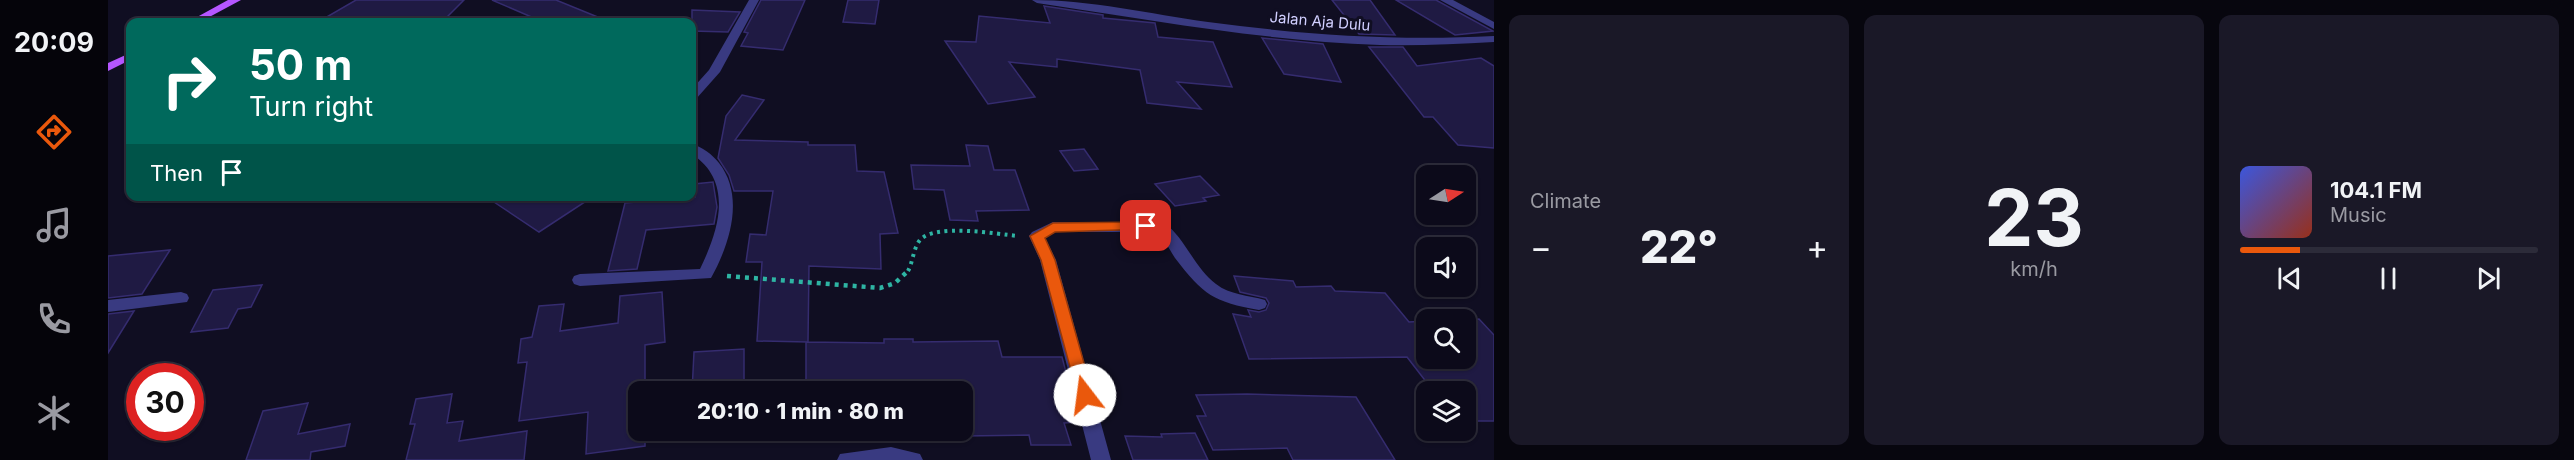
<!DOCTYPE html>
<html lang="en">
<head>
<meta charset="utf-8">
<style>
	body { margin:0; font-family:Inter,sans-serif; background:#1a1827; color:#f1f3f6; height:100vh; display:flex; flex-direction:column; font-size:22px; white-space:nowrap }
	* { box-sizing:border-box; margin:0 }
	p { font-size:20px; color:#9a9aa2 }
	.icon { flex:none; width:33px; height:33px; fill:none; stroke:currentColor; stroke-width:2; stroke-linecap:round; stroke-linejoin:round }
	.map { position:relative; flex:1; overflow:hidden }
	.panel { display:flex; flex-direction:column; gap:15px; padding:15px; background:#07060e; width:1080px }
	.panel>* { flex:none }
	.top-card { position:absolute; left:18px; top:18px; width:570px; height:183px; border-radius:12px; box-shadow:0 2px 4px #0004,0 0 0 2px #2c2b39; background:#00695c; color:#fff; overflow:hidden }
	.needle { width:39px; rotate:78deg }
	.fabs { position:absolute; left:1308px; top:165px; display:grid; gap:12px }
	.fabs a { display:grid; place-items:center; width:60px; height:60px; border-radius:12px; background:#0c0a1a; box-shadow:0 2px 4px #0004,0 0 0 2px #2c2b39; font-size:30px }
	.speed { position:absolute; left:18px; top:363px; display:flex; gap:12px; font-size:30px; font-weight:700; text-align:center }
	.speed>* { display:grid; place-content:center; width:78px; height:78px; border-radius:50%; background:#0c0a1a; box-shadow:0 2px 4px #0004,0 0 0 2px #2c2b39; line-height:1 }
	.speed .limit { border:9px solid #d22; background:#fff; color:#111 }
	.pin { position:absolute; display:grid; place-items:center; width:51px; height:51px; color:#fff; margin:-26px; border-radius:12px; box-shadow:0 3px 9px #0006 }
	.me { position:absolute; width:66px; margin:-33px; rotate:345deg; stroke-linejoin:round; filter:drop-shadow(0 0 4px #0008) }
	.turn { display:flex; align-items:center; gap:21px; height:126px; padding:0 24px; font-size:27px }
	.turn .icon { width:78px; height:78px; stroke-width:2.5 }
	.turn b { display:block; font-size:42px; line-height:51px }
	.then { display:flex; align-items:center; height:57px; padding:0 24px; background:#0003; gap:12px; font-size:22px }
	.big { font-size:45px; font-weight:800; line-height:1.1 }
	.panel .tile { flex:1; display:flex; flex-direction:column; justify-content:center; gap:9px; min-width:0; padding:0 21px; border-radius:12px; background:#1a1827 }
	.panel .dial { align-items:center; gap:0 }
	.dial b { font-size:78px; line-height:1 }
	.song { display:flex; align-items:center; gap:18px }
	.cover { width:72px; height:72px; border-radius:9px; background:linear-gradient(135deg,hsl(230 70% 55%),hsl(10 70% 35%)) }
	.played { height:6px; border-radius:3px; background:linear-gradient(90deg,#ea580c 20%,#2c2b39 20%) }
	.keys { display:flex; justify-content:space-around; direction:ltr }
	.heat { display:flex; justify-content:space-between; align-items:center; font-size:33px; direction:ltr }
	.panel .tiles { flex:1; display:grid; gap:15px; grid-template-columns:repeat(3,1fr) }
	.trip { position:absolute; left:520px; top:381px; width:345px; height:60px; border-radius:12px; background:#0c0a1a; box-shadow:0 2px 4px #0004,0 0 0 2px #2c2b39; font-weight:800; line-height:60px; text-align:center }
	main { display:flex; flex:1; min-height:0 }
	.dock { display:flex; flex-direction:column; width:108px; justify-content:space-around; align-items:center; background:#05040a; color:#9a9aa2 }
	.dock .icon { width:42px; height:42px }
	.dock .selected { color:#ea580c }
	.dock b { font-size:27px; color:#f1f3f6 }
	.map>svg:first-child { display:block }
	.building { fill:#1f1a43; stroke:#352c6f; stroke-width:1.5 }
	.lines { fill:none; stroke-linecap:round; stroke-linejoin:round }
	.path-far1 { stroke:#2eb4a3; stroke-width:4; stroke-dasharray:3 4.5; stroke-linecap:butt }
	.path { stroke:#2eb4a3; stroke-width:4.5; stroke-dasharray:4 5; stroke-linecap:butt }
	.minor { fill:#393a81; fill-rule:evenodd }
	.tertiary { fill:#393a81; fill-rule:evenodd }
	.primary { fill:#b556ff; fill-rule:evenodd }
	.route { fill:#ea580c; stroke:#983908; stroke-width:1.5 }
	.labels { text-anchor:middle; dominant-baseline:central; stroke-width:6; stroke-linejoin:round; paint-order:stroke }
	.far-street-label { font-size:15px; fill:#d1cfff; stroke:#100e22 }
</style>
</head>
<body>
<main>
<nav class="dock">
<b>20:09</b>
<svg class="icon selected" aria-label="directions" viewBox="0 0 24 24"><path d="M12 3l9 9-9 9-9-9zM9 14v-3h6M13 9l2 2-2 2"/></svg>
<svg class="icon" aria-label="music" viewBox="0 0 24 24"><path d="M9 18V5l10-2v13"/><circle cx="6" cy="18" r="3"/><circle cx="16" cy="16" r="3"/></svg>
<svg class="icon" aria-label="phone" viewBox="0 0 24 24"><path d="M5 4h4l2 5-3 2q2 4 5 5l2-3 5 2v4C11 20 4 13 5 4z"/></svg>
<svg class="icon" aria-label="climate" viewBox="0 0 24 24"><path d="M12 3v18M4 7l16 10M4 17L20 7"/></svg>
</nav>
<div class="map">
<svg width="1386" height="460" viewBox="0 0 1386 460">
	<rect width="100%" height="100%" fill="#100e22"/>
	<path class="building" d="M 248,0 L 356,0 L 334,22 L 210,22 Z
		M 384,0 L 448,0 L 502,22 L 435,22 Z
		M 653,0 L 697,0 L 675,50 L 633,46 L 640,33 L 636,32 Z
		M 740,0 L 771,0 L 767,24 L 735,22 Z
		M 1224,0 L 1262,0 L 1287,35 L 1251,34 Z
		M 1288,0 L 1328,0 L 1385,31 L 1347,35 Z
		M 936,6 L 995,15 L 995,18 L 1047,23 L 1050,37 L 1105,42 L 1124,87 L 1069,82 L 1093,109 L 1039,103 L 1032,70 L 949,59 L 949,67 L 901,62 L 927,97 L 880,104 L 837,41 L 868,42 L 871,16 L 942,23 Z
		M 584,10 L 632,12 L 620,32 L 584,31 Z
		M 1154,38 L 1215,44 L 1233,82 L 1176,74 Z
		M 1261,47 L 1295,47 L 1309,66 L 1373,58 L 1386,66 L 1386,148 L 1350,145 L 1325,117 L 1316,117 Z
		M 634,95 L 656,100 L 627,140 L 700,142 L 700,145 L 747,145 L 749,171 L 776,172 L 790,233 L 772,234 L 773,269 L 701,266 L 700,342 L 649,341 L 654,262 L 638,262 L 642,234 L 658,235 L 665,191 L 626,191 L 621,175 L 610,158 L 618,116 Z
		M 858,145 L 880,146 L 886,170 L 907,170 L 921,210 L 868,211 L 870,221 L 842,220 L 836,190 L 806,189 L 803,165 L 862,166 Z
		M 976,149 L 990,169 L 966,171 L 952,151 Z
		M 1092,176 L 1111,195 L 1095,198 L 1098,201 L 1067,206 L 1047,184 Z
		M 605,182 L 609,207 L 606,224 L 538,230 L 529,269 L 500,271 L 517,203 L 587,197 L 586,184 Z
		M 377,196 L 486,196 L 431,232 Z
		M 62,250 L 34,294 L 0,298 L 0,256 Z
		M 1126,276 L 1185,281 L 1188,287 L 1223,286 L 1227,291 L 1277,293 L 1301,322 L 1318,321 L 1318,358 L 1358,358 L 1358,320 L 1371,319 L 1386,335 L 1386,421 L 1358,421 L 1358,392 L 1326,392 L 1299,357 L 1141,359 L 1125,314 L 1143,317 L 1140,310 L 1151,312 L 1158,310 L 1161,303 L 1158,298 L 1132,292 Z
		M 154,285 L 143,307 L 130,309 L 120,328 L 83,332 L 105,290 Z
		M 554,292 L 557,342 L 537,345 L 537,392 L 531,392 L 531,430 L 537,430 L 537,446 L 478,454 L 480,412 L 411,421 L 419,362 L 410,363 L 413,339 L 424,337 L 431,306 L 456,304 L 452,331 L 510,323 L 512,296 Z
		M 26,311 L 0,353 L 0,314 Z
		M 776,339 L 805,339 L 805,342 L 890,341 L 894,357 L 954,357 L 971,422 L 956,423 L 963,445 L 923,445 L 921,435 L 856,436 L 855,392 L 698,392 L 698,342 L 776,343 Z
		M 636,349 L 636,392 L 584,392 L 586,352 Z
		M 344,394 L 339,423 L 355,421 L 351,441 L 419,431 L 416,460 L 298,460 L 307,424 L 302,424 L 308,399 Z
		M 1139,394 L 1248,397 L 1287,460 L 1185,460 L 1179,448 L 1105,450 L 1089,416 L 1098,416 L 1088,395 Z
		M 200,403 L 190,434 L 242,424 L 237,446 L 203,452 L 202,460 L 138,460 L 155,411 Z
		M 653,430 L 695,430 L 695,435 L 653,437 Z
		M 1087,433 L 1100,460 L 1025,460 L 1017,436 L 1054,437 L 1053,434 Z"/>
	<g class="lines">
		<path class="path-far1" d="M 800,271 C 805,262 805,249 812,240 C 827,223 889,234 910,236"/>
		<path class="path" d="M 619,276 L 772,288 L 787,283 L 801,270"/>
		<path class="minor" d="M 641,0 L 651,0 L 612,72 L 588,99 L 584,100 L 584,89 L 601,70 Z
			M 1332,0 L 1345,0 L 1386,22 L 1386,29 Z
			M 409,18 L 417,20 L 418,22 L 405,22 L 405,19 Z
			M 584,144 C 594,147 604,154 611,163 C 637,196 622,244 603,278 L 472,286 L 466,284 L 464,280 L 466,276 L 472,274 L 592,269 C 611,230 626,182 584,154 Z
			M 945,222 L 1056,223 C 1076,236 1087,269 1108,284 C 1122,295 1140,295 1157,300 L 1159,304 L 1157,308 L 1151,310 C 1106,302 1095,295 1067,258 C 1061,249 1057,239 1048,232 L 948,232 L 937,238 L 948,260 L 1003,460 L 983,460 L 932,260 L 921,236 L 924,232 Z
			M 73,292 L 79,294 L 81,298 L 79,302 L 0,312 L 0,300 Z"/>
		<path class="tertiary" d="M 924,0 C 983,0 1042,14 1100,22 C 1196,35 1290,41 1386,36 L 1386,42 C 1348,44 1310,46 1272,45 C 1157,41 1043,20 929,3 Z
			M 783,447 L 812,454 L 815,460 L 729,460 L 732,454 Z"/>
		<path class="primary" d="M 120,0 L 133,0 L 92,22 L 80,22 Z
			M 22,53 L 22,60 L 0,71 L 0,63 Z"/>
	</g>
	<path class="route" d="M 1038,222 L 1045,226 L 1043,229 L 947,232 L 937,238 L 947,260 L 985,395 L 983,400 L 977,402 L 971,400 L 933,260 L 922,236 L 945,223 Z"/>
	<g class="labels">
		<g class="far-street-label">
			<text transform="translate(1212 21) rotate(5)">Jalan Aja Dulu</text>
		</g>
	</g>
</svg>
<div class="fabs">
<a><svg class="needle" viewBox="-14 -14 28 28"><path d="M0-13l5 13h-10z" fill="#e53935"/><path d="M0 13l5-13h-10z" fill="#9a9aa2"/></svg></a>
<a><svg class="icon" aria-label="sound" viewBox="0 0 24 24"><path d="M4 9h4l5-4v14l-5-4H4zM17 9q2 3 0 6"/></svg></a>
<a><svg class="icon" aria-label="search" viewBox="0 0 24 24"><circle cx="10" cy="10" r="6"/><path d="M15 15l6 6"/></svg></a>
<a><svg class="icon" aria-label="layers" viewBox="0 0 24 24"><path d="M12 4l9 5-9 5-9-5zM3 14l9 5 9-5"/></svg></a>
</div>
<div class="speed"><div class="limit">30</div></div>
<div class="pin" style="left:1038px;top:226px;background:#d93025"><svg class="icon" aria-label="arrive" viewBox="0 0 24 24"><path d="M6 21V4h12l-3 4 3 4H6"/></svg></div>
<svg class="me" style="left:977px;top:395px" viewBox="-20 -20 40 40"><circle r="19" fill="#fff"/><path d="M0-13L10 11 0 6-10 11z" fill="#ea580c"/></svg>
<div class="trip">20:10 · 1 min · 80 m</div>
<div class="top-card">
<div class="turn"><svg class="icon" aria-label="right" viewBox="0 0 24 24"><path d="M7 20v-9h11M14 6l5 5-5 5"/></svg><div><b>50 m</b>Turn right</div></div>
<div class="then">Then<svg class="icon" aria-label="arrive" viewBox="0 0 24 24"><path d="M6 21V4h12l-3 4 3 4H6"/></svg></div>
</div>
</div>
<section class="panel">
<div class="tiles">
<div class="tile"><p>Climate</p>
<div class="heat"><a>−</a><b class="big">22°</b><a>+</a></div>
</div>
<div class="tile dial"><b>23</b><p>km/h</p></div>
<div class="tile">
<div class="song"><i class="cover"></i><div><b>104.1 FM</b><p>Music</p></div></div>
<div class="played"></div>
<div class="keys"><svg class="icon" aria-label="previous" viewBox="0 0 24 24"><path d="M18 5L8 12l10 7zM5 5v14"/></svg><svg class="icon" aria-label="pause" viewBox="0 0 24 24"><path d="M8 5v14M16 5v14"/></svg><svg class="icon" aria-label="next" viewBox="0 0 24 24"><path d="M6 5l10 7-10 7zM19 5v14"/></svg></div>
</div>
</div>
</section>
</main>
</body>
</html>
